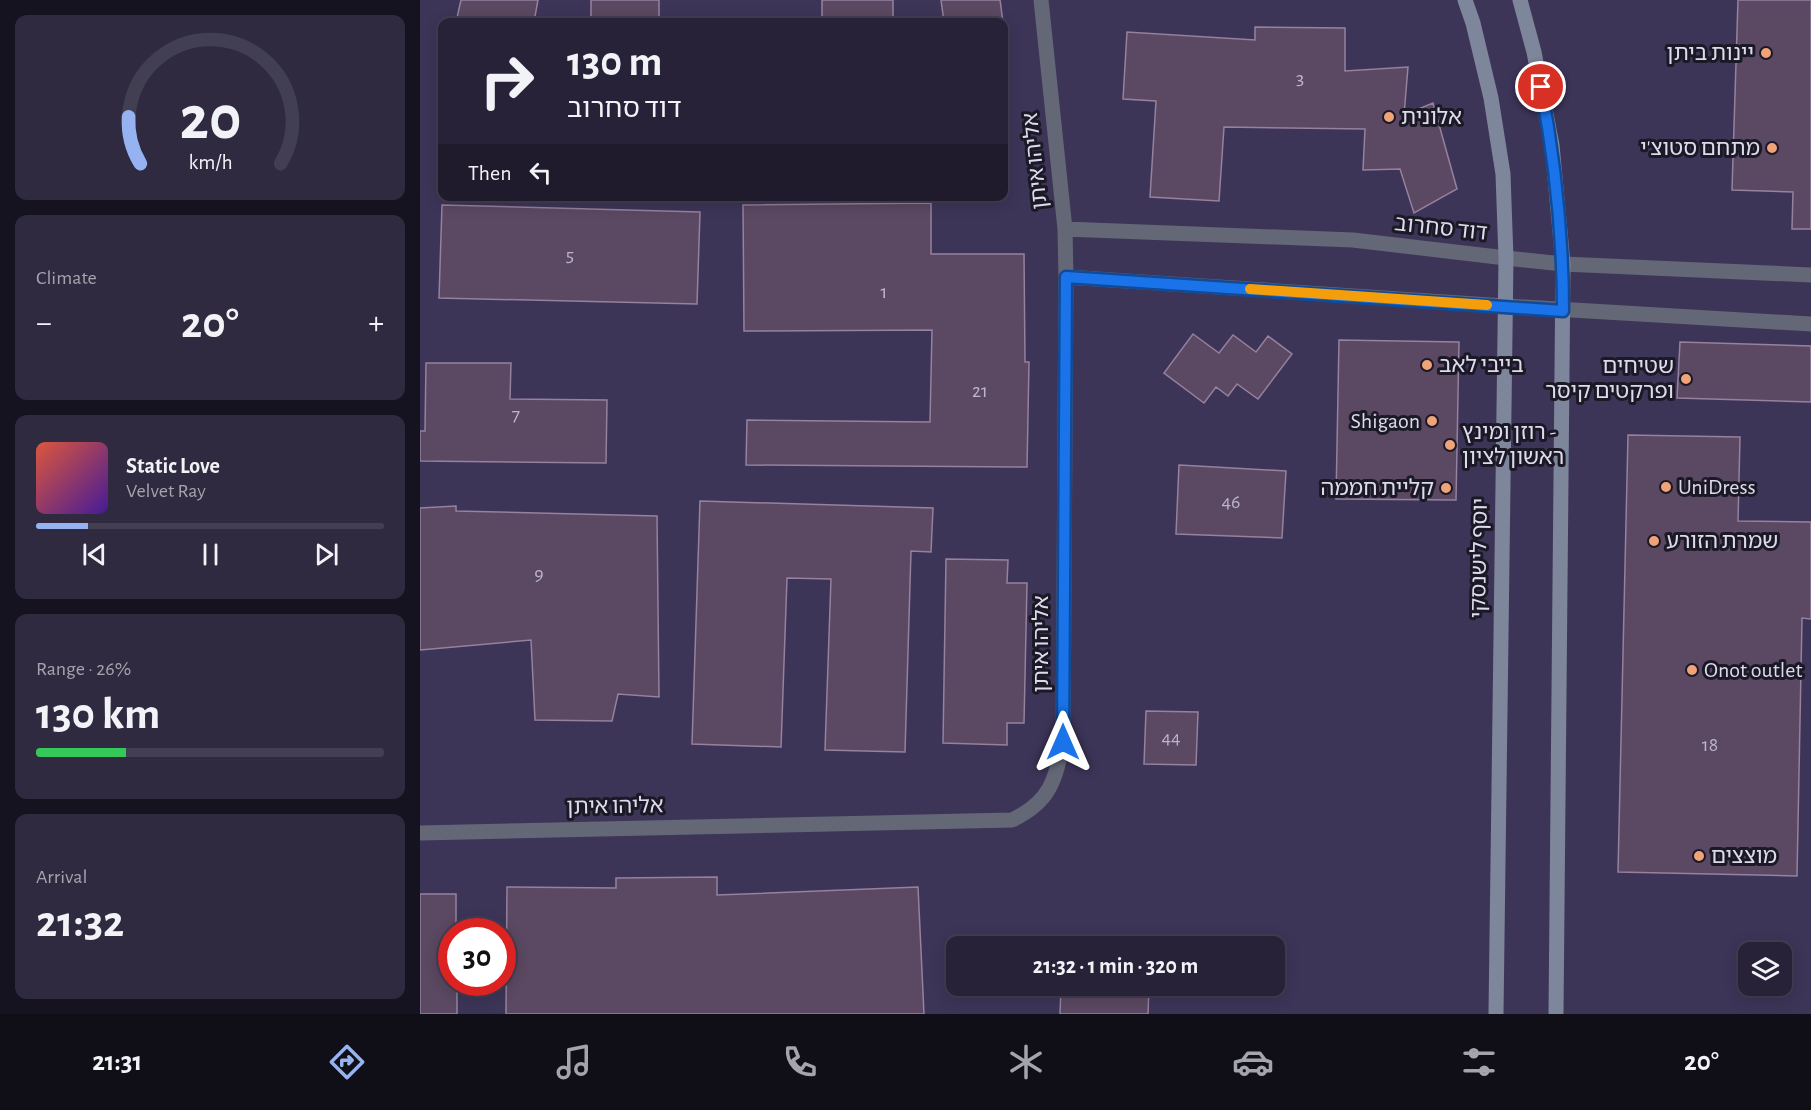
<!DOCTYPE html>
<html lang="en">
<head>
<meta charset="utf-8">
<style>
	body { margin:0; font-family:"Alegreya Sans","Noto Sans Hebrew",sans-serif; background:#2f2a40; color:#f1f3f6; height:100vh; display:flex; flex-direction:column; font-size:22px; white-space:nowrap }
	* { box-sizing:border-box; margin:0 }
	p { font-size:20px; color:#a4a4ae }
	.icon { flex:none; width:33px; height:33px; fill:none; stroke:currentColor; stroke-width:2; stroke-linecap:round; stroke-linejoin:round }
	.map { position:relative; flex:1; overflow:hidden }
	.drawer { display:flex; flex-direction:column; gap:15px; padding:15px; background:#15131f; width:420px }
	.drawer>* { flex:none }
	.guide { position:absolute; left:18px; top:18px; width:570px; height:183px; border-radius:12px; box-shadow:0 3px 15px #0003,0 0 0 2px #433f53; background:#272238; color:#f1f3f6; overflow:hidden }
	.fabs { position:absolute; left:1318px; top:942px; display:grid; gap:12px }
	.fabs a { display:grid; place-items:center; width:54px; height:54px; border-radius:12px; background:#272238; box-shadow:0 3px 15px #0003,0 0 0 2px #433f53; font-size:30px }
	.speed { position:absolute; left:18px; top:918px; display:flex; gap:12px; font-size:30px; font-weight:700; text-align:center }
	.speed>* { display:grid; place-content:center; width:78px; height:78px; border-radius:50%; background:#272238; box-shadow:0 3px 15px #0003,0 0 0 2px #433f53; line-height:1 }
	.speed .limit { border:9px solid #d22; background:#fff; color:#111 }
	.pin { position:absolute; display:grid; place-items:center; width:51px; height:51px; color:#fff; margin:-26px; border:3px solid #fff; border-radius:50%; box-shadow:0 2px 6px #0007 }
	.me { position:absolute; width:66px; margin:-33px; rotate:0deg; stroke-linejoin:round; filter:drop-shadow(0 0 4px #0008) }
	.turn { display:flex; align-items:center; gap:21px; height:126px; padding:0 30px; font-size:27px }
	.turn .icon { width:78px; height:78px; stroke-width:2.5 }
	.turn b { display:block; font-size:42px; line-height:51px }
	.then { display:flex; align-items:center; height:57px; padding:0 30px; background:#0003; gap:12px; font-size:22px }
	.big { font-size:45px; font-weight:700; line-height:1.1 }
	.drawer .tile { flex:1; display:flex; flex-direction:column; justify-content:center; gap:9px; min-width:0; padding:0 21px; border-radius:12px; background:#2f2a40 }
	.drawer .dial { align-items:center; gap:0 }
	.dial svg { height:156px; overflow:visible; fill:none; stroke:#433f53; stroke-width:7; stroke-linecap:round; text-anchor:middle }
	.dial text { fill:#f1f3f6; stroke:none }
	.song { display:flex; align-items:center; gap:18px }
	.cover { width:72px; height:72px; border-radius:9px; background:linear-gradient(135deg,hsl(10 70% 55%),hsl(260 70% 35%)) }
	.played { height:6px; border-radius:3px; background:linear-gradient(90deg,#95b2f1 15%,#433f53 15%) }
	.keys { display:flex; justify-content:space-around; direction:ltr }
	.heat { display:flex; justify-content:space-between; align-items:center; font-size:33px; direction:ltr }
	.charge { height:9px; border-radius:4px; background:linear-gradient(90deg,#34c759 26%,#433f53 0) }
	.trip { position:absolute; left:526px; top:936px; width:339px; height:60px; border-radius:12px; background:#272238; box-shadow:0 3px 15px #0003,0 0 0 2px #433f53; font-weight:700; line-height:60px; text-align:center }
	.tabs { display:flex; height:96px; justify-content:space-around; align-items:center; background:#100e16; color:#a4a4ae }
	.tabs .icon { width:42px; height:42px }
	.tabs .active { color:#95b2f1 }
	.tabs b { font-size:27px; color:#f1f3f6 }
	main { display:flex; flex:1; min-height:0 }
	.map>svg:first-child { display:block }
	.built { fill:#3d3558; fill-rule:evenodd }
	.building { fill:#5b4862; stroke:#96819e; stroke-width:1.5 }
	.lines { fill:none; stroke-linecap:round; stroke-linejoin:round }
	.minor { stroke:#646876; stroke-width:15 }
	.tertiary { stroke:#646876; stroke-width:15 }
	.secondary { stroke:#7e869b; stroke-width:15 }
	.route-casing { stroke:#114b97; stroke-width:15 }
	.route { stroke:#1a73e8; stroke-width:10 }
	.slow { stroke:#f59e0b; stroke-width:10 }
	.poi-dot { fill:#f0a279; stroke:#1b1926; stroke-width:2 }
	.labels { text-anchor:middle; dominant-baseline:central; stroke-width:6; stroke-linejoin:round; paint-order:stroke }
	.number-label { font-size:20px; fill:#bcb6ca }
	.poi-label { font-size:22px; fill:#dddaec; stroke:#1b1926; text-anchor:start }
	.street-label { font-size:22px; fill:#dddaec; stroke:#1b1926 }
</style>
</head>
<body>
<main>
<section class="drawer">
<div class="tile dial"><svg viewBox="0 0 100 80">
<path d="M14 69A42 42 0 1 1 86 69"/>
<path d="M14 69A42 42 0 0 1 8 45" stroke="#95b2f1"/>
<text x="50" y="56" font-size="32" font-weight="700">20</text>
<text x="50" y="72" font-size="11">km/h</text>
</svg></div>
<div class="tile"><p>Climate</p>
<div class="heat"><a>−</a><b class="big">20°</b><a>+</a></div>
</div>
<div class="tile">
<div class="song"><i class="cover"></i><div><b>Static Love</b><p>Velvet Ray</p></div></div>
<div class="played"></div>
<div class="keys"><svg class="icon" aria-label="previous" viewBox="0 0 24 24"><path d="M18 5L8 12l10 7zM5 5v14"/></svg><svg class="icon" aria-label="pause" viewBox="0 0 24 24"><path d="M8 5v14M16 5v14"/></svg><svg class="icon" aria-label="next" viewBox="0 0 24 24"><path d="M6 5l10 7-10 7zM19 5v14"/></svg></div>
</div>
<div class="tile"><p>Range · 26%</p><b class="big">130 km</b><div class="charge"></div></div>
<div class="tile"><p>Arrival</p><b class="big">21:32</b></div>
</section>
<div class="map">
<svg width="1391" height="1014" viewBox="0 0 1391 1014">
	<rect width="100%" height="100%" fill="#342e4b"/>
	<path class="built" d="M 0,0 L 1391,0 L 1391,1014 L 0,1014 ZM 22,22 L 584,22 L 584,196 L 22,196 ZM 32,932 L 82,932 L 82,982 L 32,982 ZM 537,946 L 855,946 L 855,986 L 537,986 ZM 1329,952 L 1362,952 L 1362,986 L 1329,986 Z"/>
	<path class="building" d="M 41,0 L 118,0 L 114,22 L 36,22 Z
		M 171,0 L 239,0 L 239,22 L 171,22 Z
		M 402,0 L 473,0 L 473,22 L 402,22 Z
		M 521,0 L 580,0 L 583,22 L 524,22 Z
		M 1318,0 L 1391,0 L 1391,229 L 1372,229 L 1373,192 L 1312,190 Z
		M 835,27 L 925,28 L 925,71 L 988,67 L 984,115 L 1013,103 L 1037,189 L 994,213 L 980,169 L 943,170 L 945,129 L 804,127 L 799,201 L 730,197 L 736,101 L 703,99 L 707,32 L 835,40 Z
		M 511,203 L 511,254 L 604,254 L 605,362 L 609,362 L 607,467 L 326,465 L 327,420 L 510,422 L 512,330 L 324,331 L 323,205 Z
		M 22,205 L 280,212 L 277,304 L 19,298 Z
		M 773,334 L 799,353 L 813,335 L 836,352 L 848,336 L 872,354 L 838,399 L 817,384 L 808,396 L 796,387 L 784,403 L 744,373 Z
		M 919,340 L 1039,342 L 1036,500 L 916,499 Z
		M 1260,342 L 1391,346 L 1391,402 L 1257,398 Z
		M 6,363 L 91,363 L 90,399 L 187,400 L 186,463 L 0,461 L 0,431 L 5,431 Z
		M 1208,435 L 1320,437 L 1318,521 L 1391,522 L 1391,619 L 1382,618 L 1377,876 L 1198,872 Z
		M 759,465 L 866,471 L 862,538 L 756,534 Z
		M 280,501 L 513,508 L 511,552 L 491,551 L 485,752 L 405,750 L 411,579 L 367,578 L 361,747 L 272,744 Z
		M 36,506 L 36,511 L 237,516 L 239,697 L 198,694 L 192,721 L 115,720 L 111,640 L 0,650 L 0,508 Z
		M 526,559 L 588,560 L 587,583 L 607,583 L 604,723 L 587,723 L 587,745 L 523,743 Z
		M 726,711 L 778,712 L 776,765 L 724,764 Z
		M 297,877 L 297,895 L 498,887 L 504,1014 L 86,1014 L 87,887 L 196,888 L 196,878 Z
		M 0,894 L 36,894 L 36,932 L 32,932 L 32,982 L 37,982 L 37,1014 L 0,1014 Z
		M 641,986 L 729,986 L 728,1014 L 640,1014 Z"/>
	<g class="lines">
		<path class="minor" d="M 645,229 L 933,240 L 1086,258
			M 646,277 L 1085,306
			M 0,833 L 592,820 C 630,802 635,781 643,742 L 646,277 L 645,229 L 621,0"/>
		<path class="tertiary" d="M 1086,258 L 1143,264 L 1391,275
			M 1085,306 L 1391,324"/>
		<path class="secondary" d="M 1045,0 L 1053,23 L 1071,98 L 1083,174 L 1086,258 L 1076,1014
			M 1100,0 L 1114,52 L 1132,145 L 1143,264 L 1136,1014"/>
	</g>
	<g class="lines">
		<defs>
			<path id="route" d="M 643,742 L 646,277 L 1143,311 C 1143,236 1135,161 1121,87"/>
		</defs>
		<use href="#route" class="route-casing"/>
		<use href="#route" class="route"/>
		<path class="slow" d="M 830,289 L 1067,305"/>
	</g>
	<g class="poi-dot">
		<circle cx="1346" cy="53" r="6"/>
		<circle cx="969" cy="117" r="6"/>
		<circle cx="1352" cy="148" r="6"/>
		<circle cx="1007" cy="365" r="6"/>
		<circle cx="1266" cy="379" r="6"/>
		<circle cx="1012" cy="421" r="6"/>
		<circle cx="1030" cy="445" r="6"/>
		<circle cx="1246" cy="487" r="6"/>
		<circle cx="1026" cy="488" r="6"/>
		<circle cx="1234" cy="541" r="6"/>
		<circle cx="1272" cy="670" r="6"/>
		<circle cx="1279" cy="856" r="6"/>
	</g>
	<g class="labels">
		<g class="number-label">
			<text x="880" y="78">3</text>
			<text x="150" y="255">5</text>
			<text x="464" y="292">1</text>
			<text x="560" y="391">21</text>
			<text x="96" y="415">7</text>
			<text x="811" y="502">46</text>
			<text x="119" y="574">9</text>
			<text x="751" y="738">44</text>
			<text x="1290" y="745">18</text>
		</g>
		<g class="poi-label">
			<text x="1334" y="53" text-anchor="end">יינות ביתן</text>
			<text x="981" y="117">אלונית</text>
			<text x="1340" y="148" text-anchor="end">מתחם סטוצ'י</text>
			<text x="1019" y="365">בייבי לאב</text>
			<text x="1254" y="366" text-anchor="end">שטיחים<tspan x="1254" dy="25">ופרקטים קיסר</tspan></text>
			<text x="1000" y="421" text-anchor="end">Shigaon</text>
			<text x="1042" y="432">רוזן ומינץ -<tspan x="1042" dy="25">ראשון לציון</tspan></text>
			<text x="1258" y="487">UniDress</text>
			<text x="1014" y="488" text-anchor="end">קליית חממה</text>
			<text x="1246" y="541">שמרת הזורע</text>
			<text x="1284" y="670">Onot outlet</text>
			<text x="1291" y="856">מוצצים</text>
		</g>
		<g class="street-label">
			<text transform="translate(615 161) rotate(-96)">אליהו איתן</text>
			<text transform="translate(1021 228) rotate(6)">דוד סחרוב</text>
			<text transform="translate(1059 558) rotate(-89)">יוסף לישנסקי</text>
			<text transform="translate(621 644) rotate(-90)">אליהו איתן</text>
			<text transform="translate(195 806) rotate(-1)">אליהו איתן</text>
		</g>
	</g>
</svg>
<div class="fabs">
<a><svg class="icon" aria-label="layers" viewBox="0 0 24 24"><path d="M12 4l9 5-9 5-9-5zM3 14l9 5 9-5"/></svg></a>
</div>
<div class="speed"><div class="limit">30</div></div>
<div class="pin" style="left:1121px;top:87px;background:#d93025"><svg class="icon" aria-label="arrive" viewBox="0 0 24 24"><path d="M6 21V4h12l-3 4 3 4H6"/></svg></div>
<svg class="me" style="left:643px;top:742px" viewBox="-20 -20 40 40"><path d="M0-17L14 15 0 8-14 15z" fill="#1a73e8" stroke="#fff" stroke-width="4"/></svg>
<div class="trip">21:32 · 1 min · 320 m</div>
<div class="guide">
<div class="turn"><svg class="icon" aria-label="right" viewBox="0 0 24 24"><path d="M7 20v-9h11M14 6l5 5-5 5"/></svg><div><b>130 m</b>דוד סחרוב</div></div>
<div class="then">Then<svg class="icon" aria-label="left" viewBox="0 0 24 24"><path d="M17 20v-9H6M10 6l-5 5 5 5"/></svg></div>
</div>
</div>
</main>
<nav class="tabs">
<b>21:31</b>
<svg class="icon active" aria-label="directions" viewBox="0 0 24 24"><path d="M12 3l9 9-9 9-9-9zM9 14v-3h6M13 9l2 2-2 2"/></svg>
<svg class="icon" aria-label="music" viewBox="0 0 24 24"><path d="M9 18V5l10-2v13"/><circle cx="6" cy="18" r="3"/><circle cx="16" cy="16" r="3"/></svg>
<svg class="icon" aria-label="phone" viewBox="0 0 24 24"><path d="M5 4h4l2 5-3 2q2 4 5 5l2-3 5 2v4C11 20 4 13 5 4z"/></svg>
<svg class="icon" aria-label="climate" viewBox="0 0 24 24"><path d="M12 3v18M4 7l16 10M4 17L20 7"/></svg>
<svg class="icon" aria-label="car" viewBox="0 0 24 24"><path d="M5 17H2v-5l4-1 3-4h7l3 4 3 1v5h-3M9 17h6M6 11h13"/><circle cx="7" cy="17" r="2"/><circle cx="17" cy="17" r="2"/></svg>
<svg class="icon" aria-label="filters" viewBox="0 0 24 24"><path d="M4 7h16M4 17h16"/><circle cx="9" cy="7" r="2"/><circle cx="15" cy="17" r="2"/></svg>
<b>20°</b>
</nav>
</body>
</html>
